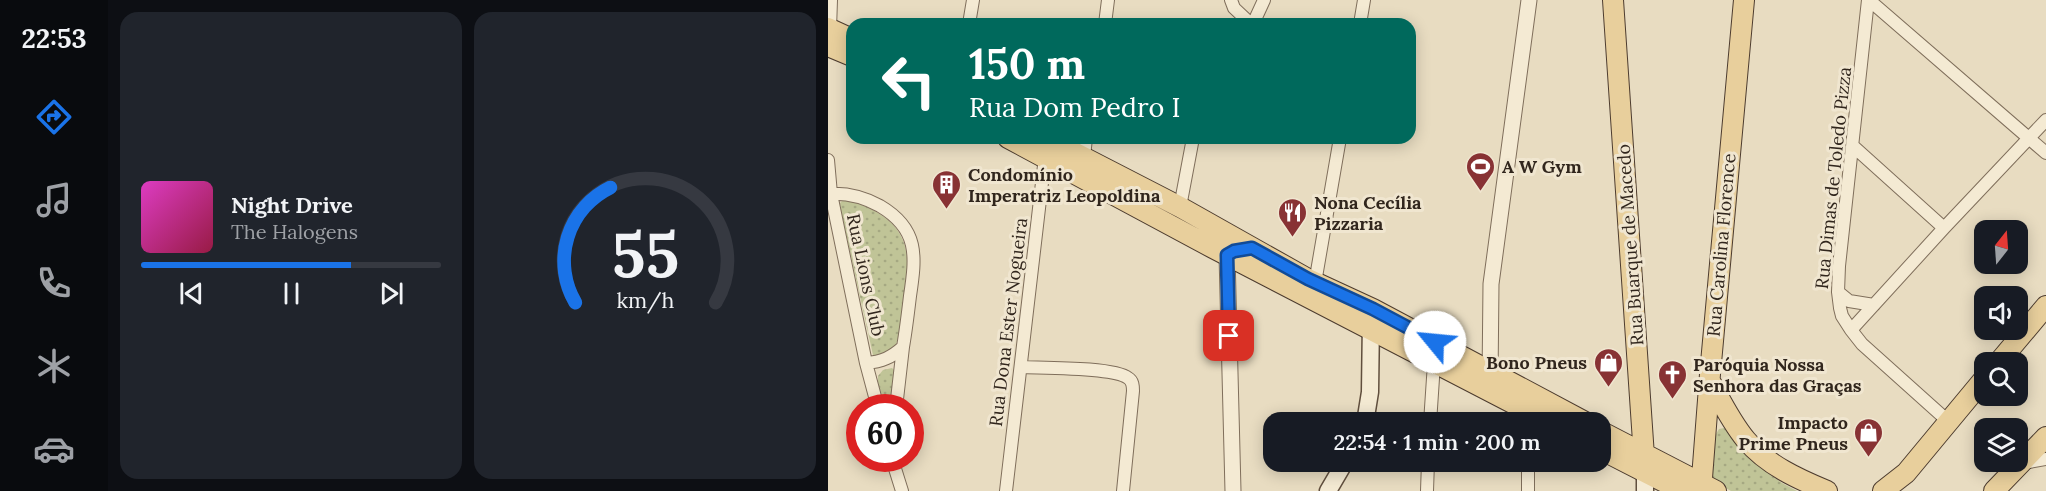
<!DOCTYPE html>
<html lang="pt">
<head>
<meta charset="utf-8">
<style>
	body { margin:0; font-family:Lora,serif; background:#20242c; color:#f1f3f6; height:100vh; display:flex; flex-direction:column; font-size:22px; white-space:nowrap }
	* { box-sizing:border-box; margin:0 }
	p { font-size:20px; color:#9ea1a6 }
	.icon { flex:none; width:33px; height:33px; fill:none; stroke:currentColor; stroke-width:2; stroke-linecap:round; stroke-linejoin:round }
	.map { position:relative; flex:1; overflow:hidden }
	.details { display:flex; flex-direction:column; gap:12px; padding:12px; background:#0d0f14; width:720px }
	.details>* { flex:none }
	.hud { position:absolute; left:18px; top:18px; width:570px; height:126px; border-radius:18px; box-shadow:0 3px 15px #0003; background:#00695c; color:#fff; overflow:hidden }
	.needle { width:39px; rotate:17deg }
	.fabs { position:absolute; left:1146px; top:220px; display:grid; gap:12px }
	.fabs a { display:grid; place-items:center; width:54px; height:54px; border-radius:12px; background:#171b24; box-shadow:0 3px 15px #0003; font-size:30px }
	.speed { position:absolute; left:18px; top:394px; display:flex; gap:12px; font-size:30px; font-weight:700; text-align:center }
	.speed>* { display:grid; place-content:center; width:78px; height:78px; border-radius:50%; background:#171b24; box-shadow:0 3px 15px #0003; line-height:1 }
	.speed .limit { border:9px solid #d22; background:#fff; color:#111 }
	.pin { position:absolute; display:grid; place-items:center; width:51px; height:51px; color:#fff; margin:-26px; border-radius:12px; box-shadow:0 3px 9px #0006 }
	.me { position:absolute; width:66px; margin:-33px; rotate:298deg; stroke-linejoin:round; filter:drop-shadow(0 0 4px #0008) }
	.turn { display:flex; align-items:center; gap:21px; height:126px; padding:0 24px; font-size:27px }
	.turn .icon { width:78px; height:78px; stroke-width:2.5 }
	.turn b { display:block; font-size:42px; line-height:51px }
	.details .widget { flex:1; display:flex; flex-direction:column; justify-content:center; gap:9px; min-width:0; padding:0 21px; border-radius:18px; background:#20242c }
	.details .dial { align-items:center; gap:0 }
	.dial svg { height:156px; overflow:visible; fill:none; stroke:#363941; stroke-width:7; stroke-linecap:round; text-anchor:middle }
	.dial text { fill:#f1f3f6; stroke:none }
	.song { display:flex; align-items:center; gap:18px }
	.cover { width:72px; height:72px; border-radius:9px; background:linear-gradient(135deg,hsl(310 70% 55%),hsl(340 70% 35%)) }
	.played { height:6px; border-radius:3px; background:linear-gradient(90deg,#1a73e8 70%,#363941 70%) }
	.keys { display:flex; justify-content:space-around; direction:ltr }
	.details .tiles { flex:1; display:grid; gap:12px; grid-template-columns:repeat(2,1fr) }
	.trip { position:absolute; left:435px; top:412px; width:348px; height:60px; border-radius:18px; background:#171b24; box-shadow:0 3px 15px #0003; font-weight:600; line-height:60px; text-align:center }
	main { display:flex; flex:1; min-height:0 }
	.dock { display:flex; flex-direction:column; width:108px; justify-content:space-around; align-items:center; background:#090b0e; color:#9ea1a6 }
	.dock .icon { width:42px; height:42px }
	.dock .current { color:#1a73e8 }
	.dock b { font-size:27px; color:#f1f3f6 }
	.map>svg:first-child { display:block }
	.park { fill:url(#park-dots) }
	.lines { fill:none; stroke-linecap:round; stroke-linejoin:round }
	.minor-casing { stroke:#7f6e5b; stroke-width:14 }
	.tertiary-casing { stroke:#7f6e5b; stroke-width:17 }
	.secondary-casing { stroke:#614f3e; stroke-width:19 }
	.primary-casing { stroke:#4d3c2f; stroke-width:22 }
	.minor { stroke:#f4ead3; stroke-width:12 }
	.tertiary { stroke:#f4ead3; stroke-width:15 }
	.secondary { stroke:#f4ead3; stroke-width:16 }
	.primary { stroke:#e8cf9c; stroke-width:20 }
	.route-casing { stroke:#114b97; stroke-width:15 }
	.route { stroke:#1a73e8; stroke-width:10 }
	.labels { text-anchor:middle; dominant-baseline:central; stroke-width:6; stroke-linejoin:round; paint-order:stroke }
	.poi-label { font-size:18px; font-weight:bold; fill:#31261d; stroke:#f0e6d0; text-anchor:start }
	.street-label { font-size:18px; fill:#31261d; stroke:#f0e6d0 }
</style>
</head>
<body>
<main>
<nav class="dock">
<b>22:53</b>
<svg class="icon current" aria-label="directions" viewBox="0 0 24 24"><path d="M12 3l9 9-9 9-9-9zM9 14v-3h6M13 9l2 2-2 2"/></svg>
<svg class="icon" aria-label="music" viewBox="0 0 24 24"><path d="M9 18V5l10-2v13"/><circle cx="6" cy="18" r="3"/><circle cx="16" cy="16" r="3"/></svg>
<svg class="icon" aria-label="phone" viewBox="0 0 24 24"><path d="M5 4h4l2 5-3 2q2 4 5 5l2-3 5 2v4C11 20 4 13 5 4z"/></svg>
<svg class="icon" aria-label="climate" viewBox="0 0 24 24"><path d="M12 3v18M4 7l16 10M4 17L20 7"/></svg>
<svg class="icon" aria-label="car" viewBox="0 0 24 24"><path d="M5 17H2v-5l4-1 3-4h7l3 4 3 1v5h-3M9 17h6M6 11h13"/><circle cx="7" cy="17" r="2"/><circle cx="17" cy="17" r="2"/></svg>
</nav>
<section class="details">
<div class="tiles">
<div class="widget">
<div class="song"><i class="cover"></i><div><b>Night Drive</b><p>The Halogens</p></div></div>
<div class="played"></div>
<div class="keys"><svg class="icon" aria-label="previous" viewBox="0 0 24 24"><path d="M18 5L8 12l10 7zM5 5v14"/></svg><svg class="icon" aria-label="pause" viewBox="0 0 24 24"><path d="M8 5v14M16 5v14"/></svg><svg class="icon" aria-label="next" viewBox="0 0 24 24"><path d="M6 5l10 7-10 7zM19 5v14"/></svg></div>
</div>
<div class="widget dial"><svg viewBox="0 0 100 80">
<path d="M14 69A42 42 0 1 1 86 69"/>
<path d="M14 69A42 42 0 0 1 32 10" stroke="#1a73e8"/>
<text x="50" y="56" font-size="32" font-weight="700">55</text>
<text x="50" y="72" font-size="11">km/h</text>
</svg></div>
</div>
</section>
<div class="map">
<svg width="1218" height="491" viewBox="0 0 1218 491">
	<defs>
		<pattern id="park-dots" width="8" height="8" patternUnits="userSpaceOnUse" patternTransform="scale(1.5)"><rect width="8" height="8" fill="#c0c497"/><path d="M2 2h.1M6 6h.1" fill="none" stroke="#a5a882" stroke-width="1.8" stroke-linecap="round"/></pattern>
	</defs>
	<rect width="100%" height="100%" fill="#e8dcc1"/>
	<path class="park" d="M 15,200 C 27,201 40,207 50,213 C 86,234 81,267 76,303 C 74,317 73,336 66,348 C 63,353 56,356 51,359 L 45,355 L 13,211 L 12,203 Z
		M 64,368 L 68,372 L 63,405 L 57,405 L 50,383 L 50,376 L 55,370 Z
		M 896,428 L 933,468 L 954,483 L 969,491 L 903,491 L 883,480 L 888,434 L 891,429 Z"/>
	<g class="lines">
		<defs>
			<path id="minor" d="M 403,0 L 406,8 L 423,24
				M 1040,0 L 1011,266 L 1010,292 L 1012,308 L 1014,316 L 1023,330 L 1034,344 L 1121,422
				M 1041,0 L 1218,153
				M 141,24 L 145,0
				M 277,24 L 280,0
				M 425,24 L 436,0
				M 532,24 L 536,0
				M 2,29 L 3,0
				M 1026,147 L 1116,228
				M 256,157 L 258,138
				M 0,160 L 3,194 L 38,363 L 50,408
				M 3,194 C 20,193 37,198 52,206 C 91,229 88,256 82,296 C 80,313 78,330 75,347 C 64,357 54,362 38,363
				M 352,207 L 365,138
				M 487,283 L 512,138
				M 1010,292 L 1021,301 L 1046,305
				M 1023,330 L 1116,228 L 1218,120
				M 193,367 C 214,368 286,367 300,378 C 305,381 305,386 305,391 L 295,491
				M 68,408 L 75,347
				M 602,423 L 606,363
				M 64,459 L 74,491
				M 700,462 L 700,491
				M 1195,463 L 1218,459
				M 178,491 L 217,157
				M 599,491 L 600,462"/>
			<path id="tertiary" d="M 399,255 L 405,491
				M 662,380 L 663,284 L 701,0"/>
			<path id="secondary" d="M 537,423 L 542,392 L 543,320
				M 817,471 L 817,491
				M 500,491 L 517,462"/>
			<path id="primary" d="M 785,0 L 817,471
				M 0,28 L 24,39
				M 0,46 L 24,56
				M 180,138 L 385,248 L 723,423
				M 218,138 L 352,207 L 480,279 L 545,309 L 759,423
				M 1170,363 L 1218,306
				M 882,381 C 893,401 903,422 918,440 C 939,465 970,479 999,491
				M 772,431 L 888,491
				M 772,449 L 854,491
				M 873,491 L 882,374 L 916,0
				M 1055,491 L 1078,473 L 1156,379
				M 1166,491 L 1218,437"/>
		</defs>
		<use href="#minor" class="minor-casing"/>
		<use href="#tertiary" class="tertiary-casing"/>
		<use href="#secondary" class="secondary-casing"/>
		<use href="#primary" class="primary-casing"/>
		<use href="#minor" class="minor"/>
		<use href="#tertiary" class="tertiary"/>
		<use href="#secondary" class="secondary"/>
		<use href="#primary" class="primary"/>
	</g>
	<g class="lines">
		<defs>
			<path id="route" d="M 401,336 L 399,255 L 406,251 L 424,248 L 480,279 L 545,309 L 607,342"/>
		</defs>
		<use href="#route" class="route-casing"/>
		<use href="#route" class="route"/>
	</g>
	<defs>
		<symbol id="stadium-pin" viewBox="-11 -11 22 30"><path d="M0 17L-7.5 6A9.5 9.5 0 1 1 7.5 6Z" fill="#883234" stroke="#f0e6d0"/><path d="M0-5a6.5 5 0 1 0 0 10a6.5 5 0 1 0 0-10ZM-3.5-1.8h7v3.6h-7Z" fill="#fff"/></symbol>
		<symbol id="building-pin" viewBox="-11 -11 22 30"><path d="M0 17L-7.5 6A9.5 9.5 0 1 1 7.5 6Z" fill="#883234" stroke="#f0e6d0"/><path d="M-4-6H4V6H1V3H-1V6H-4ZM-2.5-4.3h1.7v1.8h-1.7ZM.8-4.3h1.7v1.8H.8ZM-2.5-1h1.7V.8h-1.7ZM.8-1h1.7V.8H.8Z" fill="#fff"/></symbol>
		<symbol id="restaurant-pin" viewBox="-11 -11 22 30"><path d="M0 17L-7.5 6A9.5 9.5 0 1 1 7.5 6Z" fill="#883234" stroke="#f0e6d0"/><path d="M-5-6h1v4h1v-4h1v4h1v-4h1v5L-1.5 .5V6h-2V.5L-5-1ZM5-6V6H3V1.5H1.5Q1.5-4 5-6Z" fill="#fff"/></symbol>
		<symbol id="shop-pin" viewBox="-11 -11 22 30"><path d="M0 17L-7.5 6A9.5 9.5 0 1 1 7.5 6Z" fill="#883234" stroke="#f0e6d0"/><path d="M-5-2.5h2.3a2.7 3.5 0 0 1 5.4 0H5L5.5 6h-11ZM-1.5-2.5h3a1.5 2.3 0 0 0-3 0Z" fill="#fff"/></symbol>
		<symbol id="church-pin" viewBox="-11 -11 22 30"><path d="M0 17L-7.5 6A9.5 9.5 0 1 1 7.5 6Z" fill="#883234" stroke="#f0e6d0"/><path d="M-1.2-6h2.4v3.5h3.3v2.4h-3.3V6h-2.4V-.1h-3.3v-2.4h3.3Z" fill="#fff"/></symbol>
	</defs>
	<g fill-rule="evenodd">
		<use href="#stadium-pin" x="636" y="150" width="33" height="45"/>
		<use href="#building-pin" x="102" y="168" width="33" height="45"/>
		<use href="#restaurant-pin" x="448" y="196" width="33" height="45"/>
		<use href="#shop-pin" x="764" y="346" width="33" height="45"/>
		<use href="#church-pin" x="828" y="358" width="33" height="45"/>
		<use href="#shop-pin" x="1024" y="416" width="33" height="45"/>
	</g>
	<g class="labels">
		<g class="poi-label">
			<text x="674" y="166">A W Gym</text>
			<text x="140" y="174">Condomínio<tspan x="140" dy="21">Imperatriz Leopoldina</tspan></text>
			<text x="486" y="202">Nona Cecília<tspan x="486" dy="21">Pizzaria</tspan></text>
			<text x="759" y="362" text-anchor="end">Bono Pneus</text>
			<text x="865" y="364">Paróquia Nossa<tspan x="865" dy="21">Senhora das Graças</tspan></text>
			<text x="1020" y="422" text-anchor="end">Impacto<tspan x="1020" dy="21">Prime Pneus</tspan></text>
		</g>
		<g class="street-label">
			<text transform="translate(1005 178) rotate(-84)">Rua Dimas de Toledo Pizza</text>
			<text transform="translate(802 245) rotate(-94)">Rua Buarque de Macedo</text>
			<text transform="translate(893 245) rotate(-85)">Rua Carolina Florence</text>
			<text transform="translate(38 275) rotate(78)">Rua Lions Club</text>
			<text transform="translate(180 322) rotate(-83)">Rua Dona Ester Nogueira</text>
		</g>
	</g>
</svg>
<div class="fabs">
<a><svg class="needle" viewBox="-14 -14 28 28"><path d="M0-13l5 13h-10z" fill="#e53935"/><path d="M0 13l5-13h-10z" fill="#9ea1a6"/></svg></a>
<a><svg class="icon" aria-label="sound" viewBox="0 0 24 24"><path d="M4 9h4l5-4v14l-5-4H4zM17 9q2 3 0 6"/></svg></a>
<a><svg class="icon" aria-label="search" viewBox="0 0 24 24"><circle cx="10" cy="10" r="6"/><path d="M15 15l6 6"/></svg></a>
<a><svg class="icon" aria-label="layers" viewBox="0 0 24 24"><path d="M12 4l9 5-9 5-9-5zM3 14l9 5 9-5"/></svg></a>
</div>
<div class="speed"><div class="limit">60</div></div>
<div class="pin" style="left:401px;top:336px;background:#d93025"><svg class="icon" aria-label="arrive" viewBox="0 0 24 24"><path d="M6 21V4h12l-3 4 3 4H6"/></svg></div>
<svg class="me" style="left:607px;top:342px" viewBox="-20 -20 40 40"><circle r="19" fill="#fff"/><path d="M0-13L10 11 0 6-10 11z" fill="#1a73e8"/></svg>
<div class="trip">22:54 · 1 min · 200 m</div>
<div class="hud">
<div class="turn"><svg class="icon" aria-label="left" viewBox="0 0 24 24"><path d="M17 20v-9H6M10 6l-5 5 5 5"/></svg><div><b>150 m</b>Rua Dom Pedro I</div></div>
</div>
</div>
</main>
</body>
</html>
